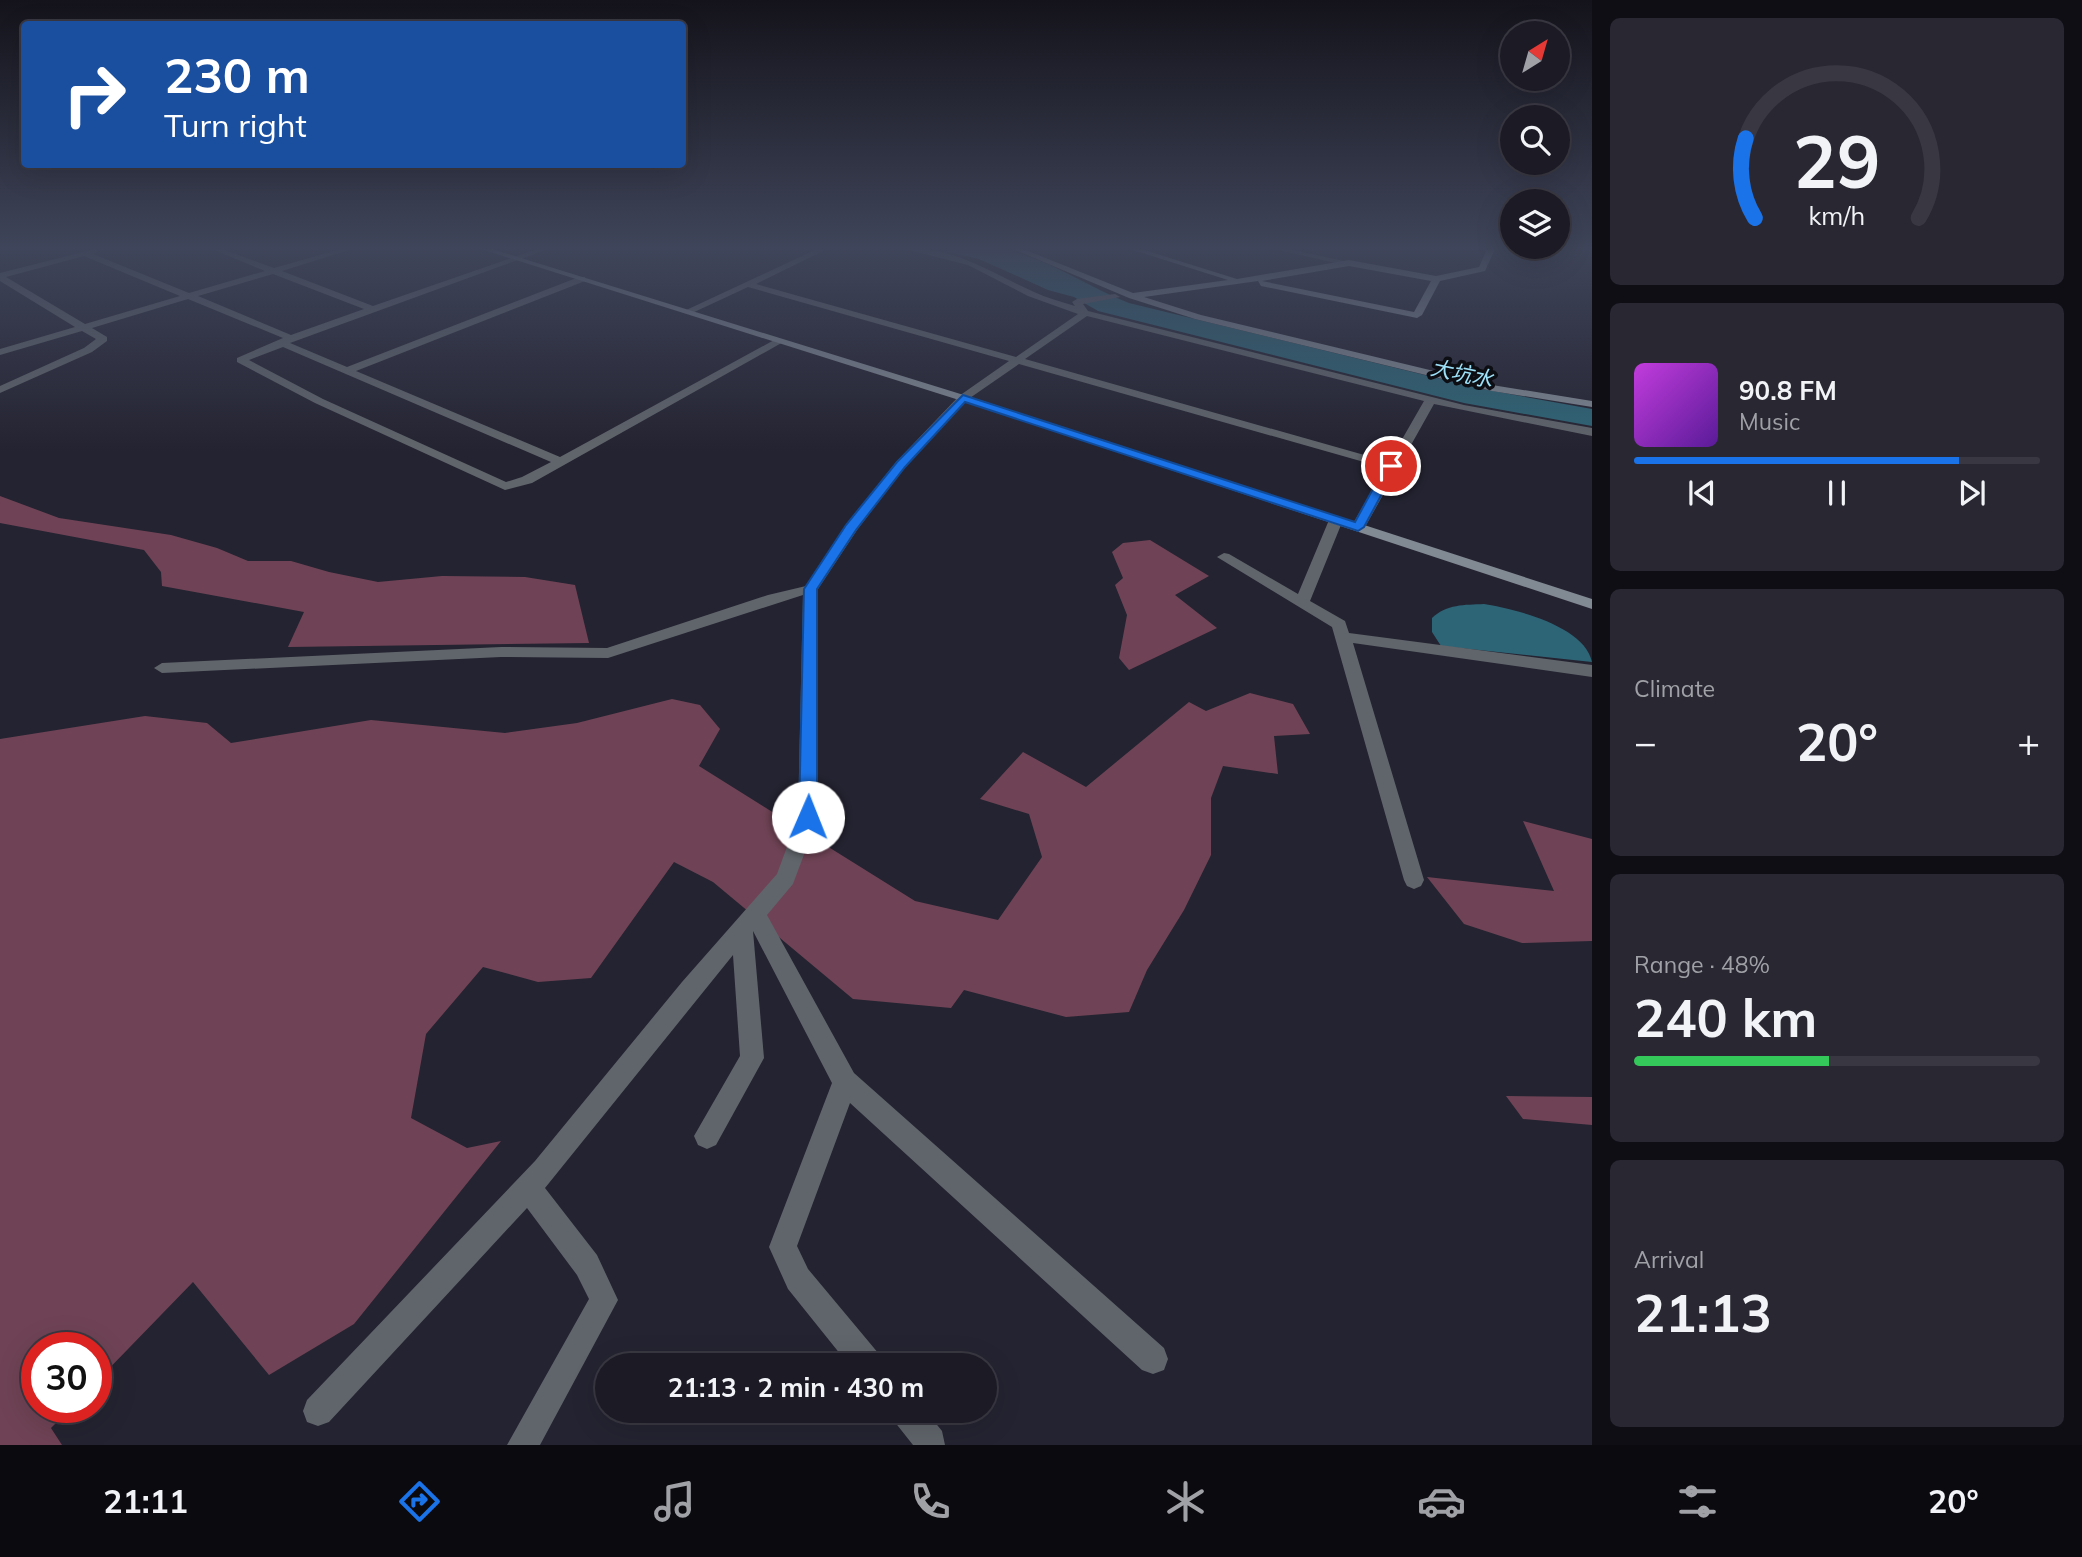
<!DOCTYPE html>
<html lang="en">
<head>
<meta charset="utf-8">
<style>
	body { margin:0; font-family:Mulish,"Noto Sans SC",sans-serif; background:#282732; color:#f1f3f6; height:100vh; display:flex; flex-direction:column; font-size:26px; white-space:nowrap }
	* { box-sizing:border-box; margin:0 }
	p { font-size:23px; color:#a0a1a7 }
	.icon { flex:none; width:38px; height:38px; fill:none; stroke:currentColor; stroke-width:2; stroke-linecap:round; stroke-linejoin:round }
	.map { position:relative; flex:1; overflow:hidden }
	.side { display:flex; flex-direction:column; gap:18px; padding:18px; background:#0f0e14; width:490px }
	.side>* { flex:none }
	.guide { position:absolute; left:21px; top:21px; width:665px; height:147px; border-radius:7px; box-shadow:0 7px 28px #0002,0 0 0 2px #393842; background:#1a4fa0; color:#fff; overflow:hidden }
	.needle { width:46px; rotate:37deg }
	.controls { position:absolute; left:1500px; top:21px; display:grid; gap:14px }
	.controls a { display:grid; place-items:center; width:70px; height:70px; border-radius:50%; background:#1b1a25; box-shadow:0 7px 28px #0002,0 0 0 2px #393842; font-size:35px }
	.speed { position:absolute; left:21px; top:1332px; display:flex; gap:14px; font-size:35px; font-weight:700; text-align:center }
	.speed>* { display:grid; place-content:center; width:91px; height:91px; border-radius:50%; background:#1b1a25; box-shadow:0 7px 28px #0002,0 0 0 2px #393842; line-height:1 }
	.speed .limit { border:10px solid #d22; background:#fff; color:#111 }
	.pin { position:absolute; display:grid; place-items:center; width:60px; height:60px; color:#fff; margin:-30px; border:4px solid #fff; border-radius:50%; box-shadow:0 2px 7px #0007 }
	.me { position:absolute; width:77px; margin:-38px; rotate:1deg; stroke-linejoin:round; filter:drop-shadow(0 0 5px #0008) }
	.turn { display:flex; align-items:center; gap:24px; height:147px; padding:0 28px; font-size:32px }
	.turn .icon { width:91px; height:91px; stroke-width:2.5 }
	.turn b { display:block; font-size:49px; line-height:60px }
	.big { font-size:52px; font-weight:700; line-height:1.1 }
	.side .tile { flex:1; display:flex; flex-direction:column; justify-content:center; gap:10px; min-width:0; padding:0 24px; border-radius:10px; background:#282732 }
	.side .dial { align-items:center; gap:0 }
	.dial svg { height:182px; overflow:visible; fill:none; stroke:#393842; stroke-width:7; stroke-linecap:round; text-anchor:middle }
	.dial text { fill:#f1f3f6; stroke:none }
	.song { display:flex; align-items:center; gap:21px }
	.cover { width:84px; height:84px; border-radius:10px; background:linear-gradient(135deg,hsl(290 70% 55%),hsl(270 70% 35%)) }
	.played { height:7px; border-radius:4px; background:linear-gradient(90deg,#1a73e8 80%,#393842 80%) }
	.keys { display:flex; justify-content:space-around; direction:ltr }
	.heat { display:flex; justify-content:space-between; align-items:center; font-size:38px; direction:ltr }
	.charge { height:10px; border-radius:5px; background:linear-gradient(90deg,#34c759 48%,#393842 0) }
	.trip { position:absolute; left:595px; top:1353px; width:402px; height:70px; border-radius:35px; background:#1b1a25; box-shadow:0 7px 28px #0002,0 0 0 2px #393842; font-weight:700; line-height:70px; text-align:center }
	.tabs { display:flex; height:112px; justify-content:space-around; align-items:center; background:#0b0a0f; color:#a0a1a7 }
	.tabs .icon { width:49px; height:49px }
	.tabs .selected { color:#1a73e8 }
	.tabs b { font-size:32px; color:#f1f3f6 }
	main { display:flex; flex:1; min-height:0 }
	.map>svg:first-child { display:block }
	.forest { fill:#6f4355 }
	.water { fill:#2d6576 }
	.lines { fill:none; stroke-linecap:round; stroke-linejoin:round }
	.street { fill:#60656b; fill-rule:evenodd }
	.secondary { fill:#818993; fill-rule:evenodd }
	.route { fill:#1a73e8; stroke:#114b97; stroke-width:2 }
	.labels { text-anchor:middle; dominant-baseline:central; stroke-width:7; stroke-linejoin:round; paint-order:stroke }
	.far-water-label { font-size:21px; font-style:italic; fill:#9de2f8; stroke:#0d0d14 }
</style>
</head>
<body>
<main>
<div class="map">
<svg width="1592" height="1445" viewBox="0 0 1592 1445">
	<rect width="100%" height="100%" fill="#242331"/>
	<path class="forest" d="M 0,496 L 59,518 L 171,535 L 217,548 L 248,561 L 291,561 L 329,572 L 378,582 L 442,576 L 525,577 L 575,585 L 589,643 L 288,647 L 304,612 L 162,586 L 161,572 L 144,550 L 0,523 Z
		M 1150,540 L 1209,576 L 1175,595 L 1217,628 L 1129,670 L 1119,658 L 1127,615 L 1115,585 L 1123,578 L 1112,552 L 1123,543 Z
		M 1250,693 L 1293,704 L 1310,734 L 1274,736 L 1278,774 L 1223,766 L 1211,798 L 1211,855 L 1184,910 L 1147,970 L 1129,1012 L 1066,1017 L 964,990 L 951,1008 L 853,999 L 713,882 L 674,862 L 591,978 L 538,982 L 483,967 L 426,1034 L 411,1118 L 467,1148 L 501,1141 L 354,1324 L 269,1375 L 193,1282 L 96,1382 L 96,1348 L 37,1348 L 37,1407 L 72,1407 L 51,1428 L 62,1445 L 0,1445 L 0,739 L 145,716 L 207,723 L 231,743 L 371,720 L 505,733 L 577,723 L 672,699 L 700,705 L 720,729 L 699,766 L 915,901 L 998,920 L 1042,857 L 1029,814 L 980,799 L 1023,752 L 1086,787 L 1189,702 L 1206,711 Z
		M 1523,821 L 1592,839 L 1592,941 L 1522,943 L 1464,924 L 1427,877 L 1554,891 Z
		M 1506,1096 L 1592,1097 L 1592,1125 L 1523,1119 Z"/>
	<path class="water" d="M 935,249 C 956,249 980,245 1000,249 C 1045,256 1087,287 1129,303 L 1482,389 L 1592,409 L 1592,426 L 1464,403 L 1098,311 L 1074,297 L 1048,290 L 979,259 Z
		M 1484,604 C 1515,609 1585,626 1592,662 L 1441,646 L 1432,632 L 1432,618 C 1447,604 1464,605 1484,604 Z"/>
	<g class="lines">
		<path class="street" d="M 95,249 L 99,251 L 93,254 L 189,293 L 265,271 L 212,249 L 222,249 L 274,268 L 341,249 L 352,249 L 282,271 L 373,306 L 537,249 L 548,249 L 290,343 L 347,367 L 579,277 L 585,277 L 585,281 L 356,371 L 560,457 L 776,339 L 785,341 L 532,483 L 505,490 L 315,403 L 237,362 L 237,358 L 283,338 L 188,299 L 92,328 L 107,337 L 107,341 L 92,352 L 0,393 L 0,386 L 84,348 L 96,339 L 82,331 L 0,355 L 0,349 L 75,327 L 0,281 L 0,273 ZM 84,256 L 180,296 L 85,324 L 6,277 ZM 273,274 L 364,309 L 291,335 L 198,296 ZM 283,347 L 551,462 L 522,477 L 506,482 L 323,399 L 249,360 Z
			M 817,249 L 827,249 L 756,284 L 1016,357 L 1078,314 L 1028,296 L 968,265 L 905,249 C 952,245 993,274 1034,292 C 1047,298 1062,302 1075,306 L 1072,302 L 1077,299 L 1115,294 L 1120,297 L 1083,304 L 1088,311 L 1464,405 L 1592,428 L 1592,436 L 1434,404 L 1365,527 L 1358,531 L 1351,527 L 1385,468 L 1019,364 L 967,400 L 905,467 L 857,530 L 818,589 L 818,817 L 793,884 L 767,915 L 854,1073 L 1164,1348 L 1168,1359 L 1164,1370 L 1153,1374 L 1142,1370 L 850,1103 L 797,1246 L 808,1269 L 879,1354 L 883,1365 L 849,1365 L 788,1289 L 769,1247 L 832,1083 L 753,931 L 764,1058 L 716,1145 L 707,1149 L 698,1145 L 694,1136 L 740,1056 L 733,955 L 545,1188 L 597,1255 L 618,1300 L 540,1445 L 507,1445 L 589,1299 L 577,1275 L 527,1208 L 329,1422 L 318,1426 L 307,1422 L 303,1411 L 307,1400 L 535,1161 L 682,982 L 777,874 L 798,817 L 803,595 L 608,658 L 501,657 L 162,673 L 154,668 L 162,663 L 501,647 L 607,648 L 768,595 L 806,586 L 846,525 L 897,461 L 959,396 L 1009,361 L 748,287 L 690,314 L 682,312 ZM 1087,316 L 1424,401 L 1389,462 L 1025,359 Z
			M 1274,249 L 1288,249 L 1353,263 L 1349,266 Z
			M 1336,516 L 1343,520 L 1310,601 L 1345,621 L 1349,633 L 1592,665 L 1592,677 L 1353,643 L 1424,880 L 1421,886 L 1414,889 L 1407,886 L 1404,880 L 1332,627 L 1217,557 L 1224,553 L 1229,554 L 1298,594 L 1329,520 Z
			M 890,1410 L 925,1410 L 942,1431 L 945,1445 L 913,1445 L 894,1421 Z"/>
		<path class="secondary" d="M 481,249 L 492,249 L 967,396 L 1592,599 L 1592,609 L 959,400 Z
			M 1013,249 L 1023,249 L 1133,293 L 1228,280 L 1130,249 L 1141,249 L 1237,279 L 1349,260 L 1436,276 L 1479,267 L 1487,249 L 1495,249 L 1485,271 L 1440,281 L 1422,315 L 1417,318 L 1261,286 L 1258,281 L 1144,297 L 1201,315 L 1492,385 L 1592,401 L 1592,407 L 1492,391 L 1195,319 L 1129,298 ZM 1349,266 L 1431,281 L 1414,312 L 1262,281 Z"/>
	</g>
	<linearGradient id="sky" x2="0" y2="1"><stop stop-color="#14131b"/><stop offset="0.55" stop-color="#3f455a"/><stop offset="1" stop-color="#3f455a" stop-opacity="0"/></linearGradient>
	<rect width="1592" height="451" fill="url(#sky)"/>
	<path class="route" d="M 963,395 L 1355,522 L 1387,463 L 1397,466 L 1364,527 L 1358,531 L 965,402 L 905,467 L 856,530 L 817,589 L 817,817 L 814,822 L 802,822 L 799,817 L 804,589 L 846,525 L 897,462 Z"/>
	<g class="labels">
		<g class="far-water-label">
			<text transform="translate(1462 373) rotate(12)">大坑水</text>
		</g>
	</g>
</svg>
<div class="controls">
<a><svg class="needle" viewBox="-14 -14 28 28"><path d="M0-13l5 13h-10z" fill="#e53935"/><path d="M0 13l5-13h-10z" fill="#a0a1a7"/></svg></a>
<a><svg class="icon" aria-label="search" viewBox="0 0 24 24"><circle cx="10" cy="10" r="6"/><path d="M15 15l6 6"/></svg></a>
<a><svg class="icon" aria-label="layers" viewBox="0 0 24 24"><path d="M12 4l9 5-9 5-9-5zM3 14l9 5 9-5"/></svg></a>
</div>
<div class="speed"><div class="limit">30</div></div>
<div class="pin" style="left:1391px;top:466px;background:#d93025"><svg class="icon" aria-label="arrive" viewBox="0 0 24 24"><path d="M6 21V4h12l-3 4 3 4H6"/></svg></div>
<svg class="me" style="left:808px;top:817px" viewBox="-20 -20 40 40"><circle r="19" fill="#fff"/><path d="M0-13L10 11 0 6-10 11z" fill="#1a73e8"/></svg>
<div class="trip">21:13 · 2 min · 430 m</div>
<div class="guide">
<div class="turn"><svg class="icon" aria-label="right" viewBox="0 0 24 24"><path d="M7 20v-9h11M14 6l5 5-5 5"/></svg><div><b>230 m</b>Turn right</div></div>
</div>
</div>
<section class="side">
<div class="tile dial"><svg viewBox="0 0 100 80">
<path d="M14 69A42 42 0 1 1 86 69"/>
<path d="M14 69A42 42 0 0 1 10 34" stroke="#1a73e8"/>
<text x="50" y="56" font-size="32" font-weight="700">29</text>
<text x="50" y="72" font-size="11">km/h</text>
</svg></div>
<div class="tile">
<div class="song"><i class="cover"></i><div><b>90.8 FM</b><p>Music</p></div></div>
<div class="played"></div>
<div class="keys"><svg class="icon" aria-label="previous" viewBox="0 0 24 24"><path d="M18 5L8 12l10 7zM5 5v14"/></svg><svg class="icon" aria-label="pause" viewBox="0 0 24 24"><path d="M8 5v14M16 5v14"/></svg><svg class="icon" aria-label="next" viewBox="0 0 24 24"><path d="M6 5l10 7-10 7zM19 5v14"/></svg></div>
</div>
<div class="tile"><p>Climate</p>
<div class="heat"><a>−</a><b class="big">20°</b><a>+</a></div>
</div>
<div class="tile"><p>Range · 48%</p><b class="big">240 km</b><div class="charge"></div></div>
<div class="tile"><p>Arrival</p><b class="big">21:13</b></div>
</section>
</main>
<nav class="tabs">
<b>21:11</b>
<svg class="icon selected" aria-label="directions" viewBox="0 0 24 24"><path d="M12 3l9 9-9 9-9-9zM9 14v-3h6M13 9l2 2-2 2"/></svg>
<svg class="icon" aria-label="music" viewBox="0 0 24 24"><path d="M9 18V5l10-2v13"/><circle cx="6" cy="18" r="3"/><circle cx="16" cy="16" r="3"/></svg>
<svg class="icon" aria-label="phone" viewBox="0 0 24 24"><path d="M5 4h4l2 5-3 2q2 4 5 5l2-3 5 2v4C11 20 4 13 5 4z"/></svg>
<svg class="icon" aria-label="climate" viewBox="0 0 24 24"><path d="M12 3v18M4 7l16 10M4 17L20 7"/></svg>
<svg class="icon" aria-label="car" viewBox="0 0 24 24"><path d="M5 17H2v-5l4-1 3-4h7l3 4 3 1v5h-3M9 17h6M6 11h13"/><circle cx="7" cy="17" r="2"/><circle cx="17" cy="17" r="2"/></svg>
<svg class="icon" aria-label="filters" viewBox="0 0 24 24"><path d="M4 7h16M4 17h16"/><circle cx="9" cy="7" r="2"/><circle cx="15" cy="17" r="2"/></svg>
<b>20°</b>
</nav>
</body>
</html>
